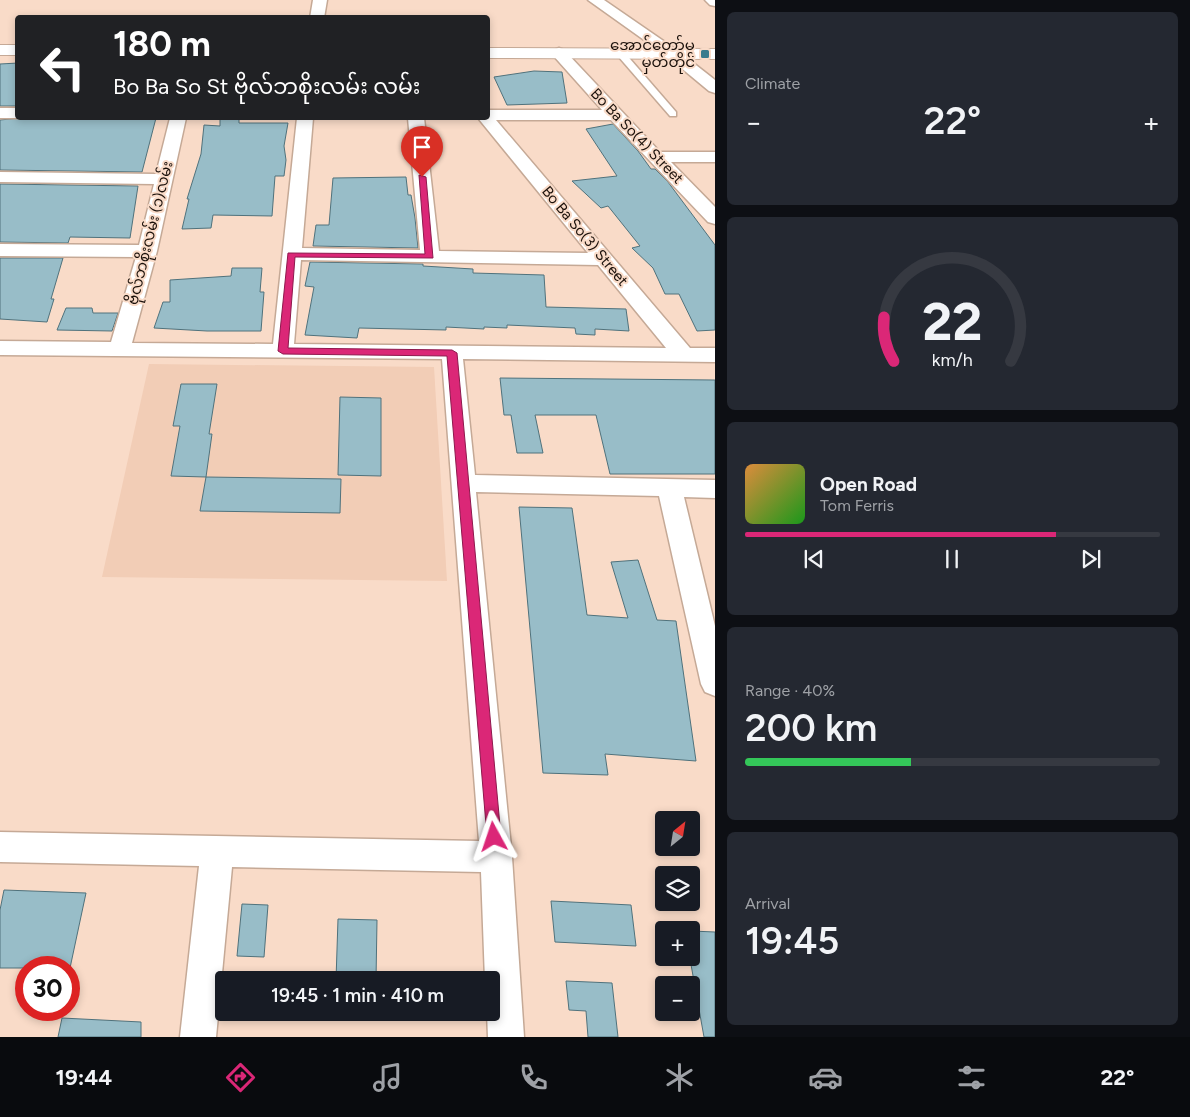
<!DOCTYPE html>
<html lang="en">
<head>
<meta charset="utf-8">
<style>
	body { margin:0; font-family:Figtree,"Noto Sans Myanmar",sans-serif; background:#242831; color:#f1f3f6; height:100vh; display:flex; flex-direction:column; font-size:19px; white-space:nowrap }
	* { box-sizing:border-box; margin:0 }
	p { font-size:16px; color:#9ea1a6 }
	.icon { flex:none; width:28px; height:28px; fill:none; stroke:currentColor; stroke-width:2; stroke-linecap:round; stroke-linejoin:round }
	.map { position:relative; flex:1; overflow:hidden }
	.details { display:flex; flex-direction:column; gap:12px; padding:12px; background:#0d0f14; width:475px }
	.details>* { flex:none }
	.banner { position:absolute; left:15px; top:15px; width:475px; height:105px; border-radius:5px; box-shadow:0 2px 8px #0003; background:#202124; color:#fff; overflow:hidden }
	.needle { width:32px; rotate:30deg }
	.controls { position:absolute; left:655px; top:811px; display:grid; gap:10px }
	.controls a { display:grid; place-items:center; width:45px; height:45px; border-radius:5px; background:#171b24; box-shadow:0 2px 8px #0003; font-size:25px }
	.speed { position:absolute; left:15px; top:956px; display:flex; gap:10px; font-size:25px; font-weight:700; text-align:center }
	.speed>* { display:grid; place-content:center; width:65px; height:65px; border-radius:50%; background:#171b24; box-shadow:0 2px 8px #0003; line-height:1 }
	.speed .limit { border:8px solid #d22; background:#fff; color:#111 }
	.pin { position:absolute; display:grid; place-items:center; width:42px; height:42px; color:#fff; margin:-51px -21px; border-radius:50% 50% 50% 0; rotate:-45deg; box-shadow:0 0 5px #0007 }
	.pin .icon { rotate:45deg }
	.me { position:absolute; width:55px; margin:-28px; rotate:355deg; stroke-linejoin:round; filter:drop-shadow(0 0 4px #0008) }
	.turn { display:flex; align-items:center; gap:18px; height:105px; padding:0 15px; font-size:22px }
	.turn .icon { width:65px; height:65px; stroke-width:2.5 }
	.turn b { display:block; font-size:35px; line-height:42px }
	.big { font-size:38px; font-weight:600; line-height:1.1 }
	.details .card { flex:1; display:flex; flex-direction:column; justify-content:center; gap:8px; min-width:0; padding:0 18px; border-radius:8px; background:#242831 }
	.details .dial { align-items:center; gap:0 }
	.dial svg { height:130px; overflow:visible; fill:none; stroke:#363941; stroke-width:7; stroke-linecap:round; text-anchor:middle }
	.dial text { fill:#f1f3f6; stroke:none }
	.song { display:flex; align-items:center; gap:15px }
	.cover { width:60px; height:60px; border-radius:8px; background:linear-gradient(135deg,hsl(30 70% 55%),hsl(120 70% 35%)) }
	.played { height:5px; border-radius:2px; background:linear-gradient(90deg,#db2777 75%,#363941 75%) }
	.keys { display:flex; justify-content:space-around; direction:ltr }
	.heat { display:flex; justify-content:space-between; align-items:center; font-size:28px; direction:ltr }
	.charge { height:8px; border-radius:4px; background:linear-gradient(90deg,#34c759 40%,#363941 0) }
	.trip { position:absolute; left:215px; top:971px; width:285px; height:50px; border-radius:5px; background:#171b24; box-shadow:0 2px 8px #0003; font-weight:600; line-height:50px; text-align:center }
	.tabs { display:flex; height:80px; justify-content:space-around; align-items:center; background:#090b0e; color:#9ea1a6 }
	.tabs .icon { width:35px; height:35px }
	.tabs .on { color:#db2777 }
	.tabs b { font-size:22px; color:#f1f3f6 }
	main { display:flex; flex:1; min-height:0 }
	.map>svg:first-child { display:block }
	.built { fill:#f2cdb6 }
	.building { fill:#98bdc8; stroke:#50727c }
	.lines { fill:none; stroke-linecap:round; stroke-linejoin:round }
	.service-casing { stroke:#c5a996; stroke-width:3 }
	.minor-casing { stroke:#c5a996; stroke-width:3 }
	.primary-casing { stroke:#c5a996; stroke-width:2 }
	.service { fill:#fff; fill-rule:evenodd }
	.minor { fill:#fff; fill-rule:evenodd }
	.primary { fill:#fff; fill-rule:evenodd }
	.route { fill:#db2777; stroke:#8e194d }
	.poi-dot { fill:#397b8d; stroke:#f9dbc8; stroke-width:2 }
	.labels { text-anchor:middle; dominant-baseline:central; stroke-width:4; stroke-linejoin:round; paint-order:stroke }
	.far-poi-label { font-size:15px; fill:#1b110b; stroke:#f9dbc8; text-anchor:end }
	.far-street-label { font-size:15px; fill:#1b110b; stroke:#f9dbc8 }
</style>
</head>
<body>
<main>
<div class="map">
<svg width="715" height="1037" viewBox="0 0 715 1037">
	<rect width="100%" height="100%" fill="#f9dbc8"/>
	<path class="built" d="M 149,364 L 434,367 L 447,581 L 102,577 Z"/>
	<path class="building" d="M 18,63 L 18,106 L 0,106 L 0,64 Z
		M 534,71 L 562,72 L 567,103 L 507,105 L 494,77 Z
		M 20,118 L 156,118 L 142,172 L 0,170 L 0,120 Z
		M 220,119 L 239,119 L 239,123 L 288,123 L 284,146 L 286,160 L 284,176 L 275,176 L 272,216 L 213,215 L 211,228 L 182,229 L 189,199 L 187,199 L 201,154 L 204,125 L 220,126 Z
		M 613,124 L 638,151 L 651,169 L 655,169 L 668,182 L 715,245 L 715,330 L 697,331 L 679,294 L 665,294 L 653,268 L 632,248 L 640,246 L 608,206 L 601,208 L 572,181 L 617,176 L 586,129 Z
		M 406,177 L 408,195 L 411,195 L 415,218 L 418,248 L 313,246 L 316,225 L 329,225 L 333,178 Z
		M 0,184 L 138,186 L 130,238 L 70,237 L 68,243 L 0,242 Z
		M 0,258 L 63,258 L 51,299 L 54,299 L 47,322 L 0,319 Z
		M 310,262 L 423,264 L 423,266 L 473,269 L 473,273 L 544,275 L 546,307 L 626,309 L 629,331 L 595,329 L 595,335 L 576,334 L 575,328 L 507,325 L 507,328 L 484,327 L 484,329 L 446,327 L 446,330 L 359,328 L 357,338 L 305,335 L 314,287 L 305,286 Z
		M 232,268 L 262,268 L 260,292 L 264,292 L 261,331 L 207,331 L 154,328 L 163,302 L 170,302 L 170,280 L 231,276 Z
		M 66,308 L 92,308 L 93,313 L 118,313 L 112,331 L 57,330 Z
		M 500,378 L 715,380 L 715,474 L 610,474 L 596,415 L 535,415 L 543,453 L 517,453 L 511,415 L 504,415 Z
		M 181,384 L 217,384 L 209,434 L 212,434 L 206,477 L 171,476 L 180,426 L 173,426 Z
		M 340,397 L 381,398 L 381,476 L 338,475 Z
		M 206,477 L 341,479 L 340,513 L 200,511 Z
		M 519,507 L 572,508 L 587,615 L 628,618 L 611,562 L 638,560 L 657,620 L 676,621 L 696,761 L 605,754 L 608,775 L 543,773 Z
		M 4,890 L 86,893 L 70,968 L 0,968 L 0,910 Z
		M 551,901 L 631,905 L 636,946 L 555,942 Z
		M 242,904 L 268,905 L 264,957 L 237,956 Z
		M 338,919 L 377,920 L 376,980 L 336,980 Z
		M 691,931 L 715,932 L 715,1037 L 704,1037 L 690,959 L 676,959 L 691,958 Z
		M 566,981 L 612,983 L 618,1037 L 588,1037 L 586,1011 L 569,1010 Z
		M 62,1018 L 141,1022 L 141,1037 L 58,1037 Z"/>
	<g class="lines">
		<defs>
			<path id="service" d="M 618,52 L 624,52 L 676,112 L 676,116 L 670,116 L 618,56 Z"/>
			<path id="minor" d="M 313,0 L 327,0 L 324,18 L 310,18 Z
				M 588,0 L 604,0 L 678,51 L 715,80 L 715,93 L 709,91 L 668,57 Z
				M 705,0 L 715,0 L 715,6 L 710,5 Z
				M 559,48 L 564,50 L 660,152 L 715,152 L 715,162 L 671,162 L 715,207 L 715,224 L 708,222 L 611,120 L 496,120 L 690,348 L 715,348 L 715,362 L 463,359 L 475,475 L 715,480 L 715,498 L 684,497 L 715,626 L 715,696 L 705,692 L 701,684 L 659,496 L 476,492 L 512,857 L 524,1037 L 488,1037 L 487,1012 L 491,1012 L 491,980 L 485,980 L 481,872 L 232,867 L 216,1037 L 180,1037 L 199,866 L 0,862 L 0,832 L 479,841 L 442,359 L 0,355 L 0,341 L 111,342 L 136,257 L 0,256 L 0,244 L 139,245 L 154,184 L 0,182 L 0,172 L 156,174 L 170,118 L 186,118 L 157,251 L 132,343 L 273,344 L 297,118 L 313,118 L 302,248 L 420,250 L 408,118 L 424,118 L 439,251 L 588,253 L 478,118 L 488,118 L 488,110 L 602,110 L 551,53 L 554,50 ZM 301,260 L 598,265 L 666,348 L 294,344 Z
				M 0,108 L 18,108 L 18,118 L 20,118 L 0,118 Z"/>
			<path id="primary" d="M 0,45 L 18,45 L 18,55 L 0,55 Z
				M 488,48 L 715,49 L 715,59 L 488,58 Z"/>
		</defs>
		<use href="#service" class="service-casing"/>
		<use href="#minor" class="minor-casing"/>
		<use href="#primary" class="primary-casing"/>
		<use href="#service" class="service"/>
		<use href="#minor" class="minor"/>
		<use href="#primary" class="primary"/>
	</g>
	<path class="route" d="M 419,175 L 426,177 L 433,258 L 295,257 L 288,348 L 452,350 L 457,353 L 501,837 L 499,842 L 494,844 L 489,842 L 487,837 L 447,356 L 283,354 L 278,351 L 288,253 L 425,254 Z"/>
	<rect class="poi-dot" x="700" y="49" width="10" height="10" rx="2.5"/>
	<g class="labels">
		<g class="far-poi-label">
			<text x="695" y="45">အောင်တော်မူ<tspan x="695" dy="17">မှတ်တိုင်</tspan></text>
		</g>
		<g class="far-street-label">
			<text transform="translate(637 136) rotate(46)">Bo Ba So(4) Street</text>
			<text transform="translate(150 233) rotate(-76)">ဗိုလ်ဘစိုးလမ်း (၁)လမ်း</text>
			<text transform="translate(585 236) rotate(50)">Bo Ba So(3) Street</text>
		</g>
	</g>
</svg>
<div class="controls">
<a><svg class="needle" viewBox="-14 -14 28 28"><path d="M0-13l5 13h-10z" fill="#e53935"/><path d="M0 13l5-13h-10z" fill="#9ea1a6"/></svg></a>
<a><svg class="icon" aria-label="layers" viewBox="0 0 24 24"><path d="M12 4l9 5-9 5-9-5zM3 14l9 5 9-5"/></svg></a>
<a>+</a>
<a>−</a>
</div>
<div class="speed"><div class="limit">30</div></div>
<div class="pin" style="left:422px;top:177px;background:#d93025"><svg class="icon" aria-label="arrive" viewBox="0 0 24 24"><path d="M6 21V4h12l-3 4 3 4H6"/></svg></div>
<svg class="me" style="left:494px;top:837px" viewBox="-20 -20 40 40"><path d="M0-17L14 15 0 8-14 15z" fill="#db2777" stroke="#fff" stroke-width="4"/></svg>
<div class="trip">19:45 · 1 min · 410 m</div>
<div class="banner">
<div class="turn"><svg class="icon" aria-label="left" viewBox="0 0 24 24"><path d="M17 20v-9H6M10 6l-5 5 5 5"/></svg><div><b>180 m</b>Bo Ba So St ဗိုလ်ဘစိုးလမ်း လမ်း</div></div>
</div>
</div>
<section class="details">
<div class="card"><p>Climate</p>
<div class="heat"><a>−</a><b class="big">22°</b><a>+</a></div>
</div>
<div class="card dial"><svg viewBox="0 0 100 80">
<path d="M14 69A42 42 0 1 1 86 69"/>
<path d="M14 69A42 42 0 0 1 8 42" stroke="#db2777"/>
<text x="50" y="56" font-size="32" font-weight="700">22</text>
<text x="50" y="72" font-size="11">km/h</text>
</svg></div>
<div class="card">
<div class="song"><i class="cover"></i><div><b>Open Road</b><p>Tom Ferris</p></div></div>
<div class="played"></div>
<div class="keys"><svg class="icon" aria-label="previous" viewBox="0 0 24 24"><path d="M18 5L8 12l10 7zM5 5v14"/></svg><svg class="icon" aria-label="pause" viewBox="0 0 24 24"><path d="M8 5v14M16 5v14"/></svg><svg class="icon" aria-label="next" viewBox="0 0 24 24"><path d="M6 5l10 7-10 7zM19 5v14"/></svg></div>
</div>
<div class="card"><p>Range · 40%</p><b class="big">200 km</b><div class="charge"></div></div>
<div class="card"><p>Arrival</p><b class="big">19:45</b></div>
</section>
</main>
<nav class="tabs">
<b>19:44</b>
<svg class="icon on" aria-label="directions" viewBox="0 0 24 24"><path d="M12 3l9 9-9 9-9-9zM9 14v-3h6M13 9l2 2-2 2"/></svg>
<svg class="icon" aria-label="music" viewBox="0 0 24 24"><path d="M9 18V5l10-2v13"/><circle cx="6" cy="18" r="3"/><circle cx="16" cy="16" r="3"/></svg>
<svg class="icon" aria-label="phone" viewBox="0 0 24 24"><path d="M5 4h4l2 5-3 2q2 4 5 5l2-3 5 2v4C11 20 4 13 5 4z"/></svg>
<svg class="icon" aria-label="climate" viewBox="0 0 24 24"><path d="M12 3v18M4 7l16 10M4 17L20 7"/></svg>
<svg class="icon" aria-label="car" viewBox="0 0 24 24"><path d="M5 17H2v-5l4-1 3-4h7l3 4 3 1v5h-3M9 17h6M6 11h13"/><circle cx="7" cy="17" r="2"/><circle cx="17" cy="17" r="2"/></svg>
<svg class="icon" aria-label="filters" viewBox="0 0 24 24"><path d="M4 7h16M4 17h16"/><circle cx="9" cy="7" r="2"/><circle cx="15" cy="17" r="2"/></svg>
<b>22°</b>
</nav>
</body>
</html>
